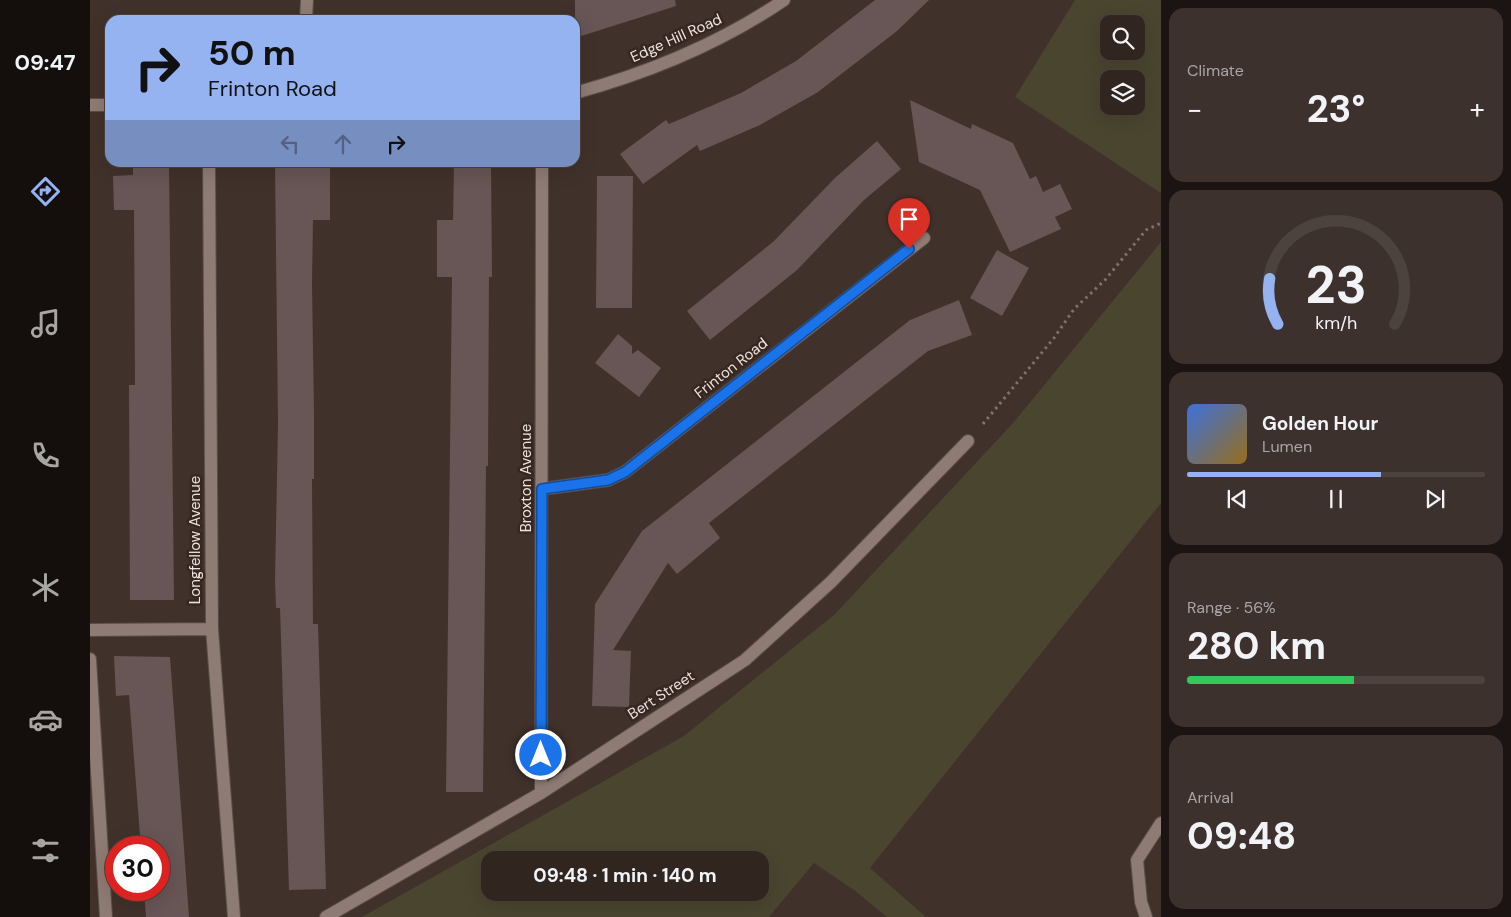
<!DOCTYPE html>
<html lang="en">
<head>
<meta charset="utf-8">
<style>
	body { margin:0; font-family:"DM Sans",sans-serif; background:#3d312d; color:#f1f3f6; height:100vh; display:flex; flex-direction:column; font-size:19px; white-space:nowrap }
	* { box-sizing:border-box; margin:0 }
	p { font-size:16px; color:#a8a5a5 }
	.icon { flex:none; width:28px; height:28px; fill:none; stroke:currentColor; stroke-width:2; stroke-linecap:round; stroke-linejoin:round }
	.map { position:relative; flex:1; overflow:hidden }
	.sheet { display:flex; flex-direction:column; gap:8px; padding:8px; background:#1b1412; width:350px }
	.sheet>* { flex:none }
	.hud { position:absolute; left:15px; top:15px; width:475px; height:152px; border-radius:15px; box-shadow:0 5px 20px #0002,0 0 0 1px #4c423e; background:#95b2f1; color:#111; overflow:hidden }
	.controls { position:absolute; left:1010px; top:15px; display:grid; gap:10px }
	.controls a { display:grid; place-items:center; width:45px; height:45px; border-radius:10px; background:#312520; box-shadow:0 5px 20px #0002,0 0 0 1px #4c423e; font-size:25px }
	.speed { position:absolute; left:15px; top:836px; display:flex; gap:10px; font-size:25px; font-weight:700; text-align:center }
	.speed>* { display:grid; place-content:center; width:65px; height:65px; border-radius:50%; background:#312520; box-shadow:0 5px 20px #0002,0 0 0 1px #4c423e; line-height:1 }
	.speed .limit { border:8px solid #d22; background:#fff; color:#111 }
	.pin { position:absolute; display:grid; place-items:center; width:42px; height:42px; color:#fff; margin:-51px -21px; border-radius:50% 50% 50% 0; rotate:-45deg; box-shadow:0 0 5px #0007 }
	.pin .icon { rotate:45deg }
	.me { position:absolute; width:55px; margin:-28px; rotate:0deg; stroke-linejoin:round; filter:drop-shadow(0 0 4px #0008) }
	.turn { display:flex; align-items:center; gap:18px; height:105px; padding:0 20px; font-size:22px }
	.turn .icon { width:65px; height:65px; stroke-width:2.5 }
	.turn b { display:block; font-size:35px; line-height:42px }
	.lanes { display:flex; align-items:center; height:48px; padding:0 20px; background:#0003; justify-content:center; gap:25px; direction:ltr }
	.lanes .off { opacity:.35 }
	.big { font-size:38px; font-weight:700; line-height:1.1 }
	.sheet .card { flex:1; display:flex; flex-direction:column; justify-content:center; gap:8px; min-width:0; padding:0 18px; border-radius:15px; background:#3d312d }
	.sheet .dial { align-items:center; gap:0 }
	.dial svg { height:130px; overflow:visible; fill:none; stroke:#4c423e; stroke-width:7; stroke-linecap:round; text-anchor:middle }
	.dial text { fill:#f1f3f6; stroke:none }
	.song { display:flex; align-items:center; gap:15px }
	.cover { width:60px; height:60px; border-radius:8px; background:linear-gradient(135deg,hsl(220 70% 55%),hsl(40 70% 35%)) }
	.played { height:5px; border-radius:2px; background:linear-gradient(90deg,#95b2f1 65%,#4c423e 65%) }
	.keys { display:flex; justify-content:space-around; direction:ltr }
	.heat { display:flex; justify-content:space-between; align-items:center; font-size:28px; direction:ltr }
	.charge { height:8px; border-radius:4px; background:linear-gradient(90deg,#34c759 56%,#4c423e 0) }
	.trip { position:absolute; left:391px; top:851px; width:288px; height:50px; border-radius:15px; background:#312520; box-shadow:0 5px 20px #0002,0 0 0 1px #4c423e; font-weight:700; line-height:50px; text-align:center }
	main { display:flex; flex:1; min-height:0 }
	.menu { display:flex; flex-direction:column; width:90px; justify-content:space-around; align-items:center; background:#140f0d; color:#a8a5a5 }
	.menu .icon { width:35px; height:35px }
	.menu .on { color:#95b2f1 }
	.menu b { font-size:22px; color:#f1f3f6 }
	.map>svg:first-child { display:block }
	.green { fill:#49452f; fill-rule:evenodd }
	.building { fill:#685555 }
	.lines { fill:none; stroke-linecap:round; stroke-linejoin:round }
	.minor-casing { stroke:#5a4d48; stroke-width:14 }
	.path { stroke:#80726d; stroke-width:3; stroke-dasharray:2.5 4; stroke-linecap:butt }
	.minor { stroke:#8e7b74; stroke-width:12 }
	.route-casing { stroke:#114b97; stroke-width:12 }
	.route { stroke:#1a73e8; stroke-width:9 }
	.labels { text-anchor:middle; dominant-baseline:central; stroke-width:5; stroke-linejoin:round; paint-order:stroke }
	.street-label { font-size:15px; fill:#ede2de; stroke:#362721 }
</style>
</head>
<body>
<main>
<nav class="menu">
<b>09:47</b>
<svg class="icon on" aria-label="directions" viewBox="0 0 24 24"><path d="M12 3l9 9-9 9-9-9zM9 14v-3h6M13 9l2 2-2 2"/></svg>
<svg class="icon" aria-label="music" viewBox="0 0 24 24"><path d="M9 18V5l10-2v13"/><circle cx="6" cy="18" r="3"/><circle cx="16" cy="16" r="3"/></svg>
<svg class="icon" aria-label="phone" viewBox="0 0 24 24"><path d="M5 4h4l2 5-3 2q2 4 5 5l2-3 5 2v4C11 20 4 13 5 4z"/></svg>
<svg class="icon" aria-label="climate" viewBox="0 0 24 24"><path d="M12 3v18M4 7l16 10M4 17L20 7"/></svg>
<svg class="icon" aria-label="car" viewBox="0 0 24 24"><path d="M5 17H2v-5l4-1 3-4h7l3 4 3 1v5h-3M9 17h6M6 11h13"/><circle cx="7" cy="17" r="2"/><circle cx="17" cy="17" r="2"/></svg>
<svg class="icon" aria-label="filters" viewBox="0 0 24 24"><path d="M4 7h16M4 17h16"/><circle cx="9" cy="7" r="2"/><circle cx="15" cy="17" r="2"/></svg>
</nav>
<div class="map">
<svg width="1071" height="917" viewBox="0 0 1071 917">
	<rect width="100%" height="100%" fill="#41312b"/>
	<path class="green" d="M 985,0 L 1071,0 L 1071,193 L 925,97 ZM 1019,24 L 1046,24 L 1046,51 L 1019,51 ZM 1019,79 L 1046,79 L 1046,106 L 1019,106 Z
		M 1071,242 L 1071,503 L 780,868 L 836,917 L 797,917 L 764,890 L 724,863 L 679,917 L 272,917 L 594,736 L 745,614 L 924,422 ZM 400,860 L 670,860 L 670,892 L 400,892 Z"/>
	<path class="building" d="M 485,0 L 585,0 L 586,6 L 485,38 Z
		M 785,0 L 839,0 L 807,31 L 728,92 L 670,125 L 610,151 L 607,145 L 553,184 L 530,154 L 576,120 L 579,124 L 651,93 L 706,61 Z
		M 820,100 L 881,129 L 882,124 L 923,143 L 940,179 L 946,176 L 953,192 L 970,184 L 982,209 L 965,217 L 971,229 L 920,252 L 890,190 L 829,162 Z
		M 787,141 L 811,169 L 774,200 L 707,270 L 620,340 L 597,311 L 683,242 L 745,178 Z
		M 43,162 L 79,162 L 84,600 L 40,600 L 39,385 L 45,385 L 44,210 L 24,210 L 23,176 L 43,175 Z
		M 364,162 L 401,162 L 402,277 L 399,277 L 398,466 L 396,466 L 393,792 L 356,792 L 362,277 L 347,277 L 347,220 L 363,220 Z
		M 185,163 L 240,163 L 240,220 L 223,220 L 222,283 L 224,413 L 224,479 L 222,479 L 223,624 L 228,624 L 236,889 L 199,890 L 190,608 L 186,608 L 185,580 L 188,424 Z
		M 507,176 L 543,176 L 542,308 L 506,308 Z
		M 907,250 L 939,268 L 912,316 L 880,298 Z
		M 869,300 L 882,335 L 838,351 L 619,523 L 630,538 L 587,574 L 578,563 L 523,650 L 541,651 L 539,707 L 502,706 L 505,604 L 552,531 L 820,320 Z
		M 528,334 L 542,346 L 542,354 L 548,350 L 571,368 L 549,397 L 505,363 Z
		M 24,656 L 80,657 L 99,917 L 56,917 L 54,890 L 69,890 L 69,848 L 51,848 L 39,695 L 26,696 Z"/>
	<g class="lines">
		<defs>
			<path id="minor" d="M 216,20 L 217,0
				M 485,93 C 558,73 631,43 694,0
				M 0,105 L 20,105
				M 119,162 L 122,629 L 144,917
				M 452,489 L 518,480 L 535,472 L 834,238
				M 0,630 L 122,629
				M 0,659 L 16,917
				M 451,793 L 452,162
				M 236,917 L 451,793 L 655,660 L 741,582 L 878,441
				M 1056,917 L 1051,902 L 1047,860 L 1071,823"/>
		</defs>
		<use href="#minor" class="minor-casing"/>
		<path class="path" d="M 893,424 L 964,338 L 984,309 L 1015,280 L 1056,230 L 1071,223"/>
		<use href="#minor" class="minor"/>
	</g>
	<g class="lines">
		<defs>
			<path id="route" d="M 451,755 L 452,489 L 518,480 L 535,472 L 819,249"/>
		</defs>
		<use href="#route" class="route-casing"/>
		<use href="#route" class="route"/>
	</g>
	<g class="labels">
		<g class="street-label">
			<text transform="translate(586 38) rotate(-24)">Edge Hill Road</text>
			<text transform="translate(641 368) rotate(-38)">Frinton Road</text>
			<text transform="translate(436 478) rotate(-90)">Broxton Avenue</text>
			<text transform="translate(105 540) rotate(-90)">Longfellow Avenue</text>
			<text transform="translate(571 695) rotate(-33)">Bert Street</text>
		</g>
	</g>
</svg>
<div class="controls">
<a><svg class="icon" aria-label="search" viewBox="0 0 24 24"><circle cx="10" cy="10" r="6"/><path d="M15 15l6 6"/></svg></a>
<a><svg class="icon" aria-label="layers" viewBox="0 0 24 24"><path d="M12 4l9 5-9 5-9-5zM3 14l9 5 9-5"/></svg></a>
</div>
<div class="speed"><div class="limit">30</div></div>
<div class="pin" style="left:819px;top:249px;background:#d93025"><svg class="icon" aria-label="arrive" viewBox="0 0 24 24"><path d="M6 21V4h12l-3 4 3 4H6"/></svg></div>
<svg class="me" style="left:451px;top:755px" viewBox="-20 -20 40 40"><circle r="17" fill="#1a73e8" stroke="#fff" stroke-width="3"/><path d="M0-11L8 9 0 5-8 9z" fill="#fff"/></svg>
<div class="trip">09:48 · 1 min · 140 m</div>
<div class="hud">
<div class="turn"><svg class="icon" aria-label="right" viewBox="0 0 24 24"><path d="M7 20v-9h11M14 6l5 5-5 5"/></svg><div><b>50 m</b>Frinton Road</div></div>
<div class="lanes"><svg class="icon off" aria-label="left" viewBox="0 0 24 24"><path d="M17 20v-9H6M10 6l-5 5 5 5"/></svg><svg class="icon off" aria-label="ahead" viewBox="0 0 24 24"><path d="M12 20V5M6 11l6-6 6 6"/></svg><svg class="icon" aria-label="right" viewBox="0 0 24 24"><path d="M7 20v-9h11M14 6l5 5-5 5"/></svg></div>
</div>
</div>
<section class="sheet">
<div class="card"><p>Climate</p>
<div class="heat"><a>−</a><b class="big">23°</b><a>+</a></div>
</div>
<div class="card dial"><svg viewBox="0 0 100 80">
<path d="M14 69A42 42 0 1 1 86 69"/>
<path d="M14 69A42 42 0 0 1 9 41" stroke="#95b2f1"/>
<text x="50" y="56" font-size="32" font-weight="700">23</text>
<text x="50" y="72" font-size="11">km/h</text>
</svg></div>
<div class="card">
<div class="song"><i class="cover"></i><div><b>Golden Hour</b><p>Lumen</p></div></div>
<div class="played"></div>
<div class="keys"><svg class="icon" aria-label="previous" viewBox="0 0 24 24"><path d="M18 5L8 12l10 7zM5 5v14"/></svg><svg class="icon" aria-label="pause" viewBox="0 0 24 24"><path d="M8 5v14M16 5v14"/></svg><svg class="icon" aria-label="next" viewBox="0 0 24 24"><path d="M6 5l10 7-10 7zM19 5v14"/></svg></div>
</div>
<div class="card"><p>Range · 56%</p><b class="big">280 km</b><div class="charge"></div></div>
<div class="card"><p>Arrival</p><b class="big">09:48</b></div>
</section>
</main>
</body>
</html>
